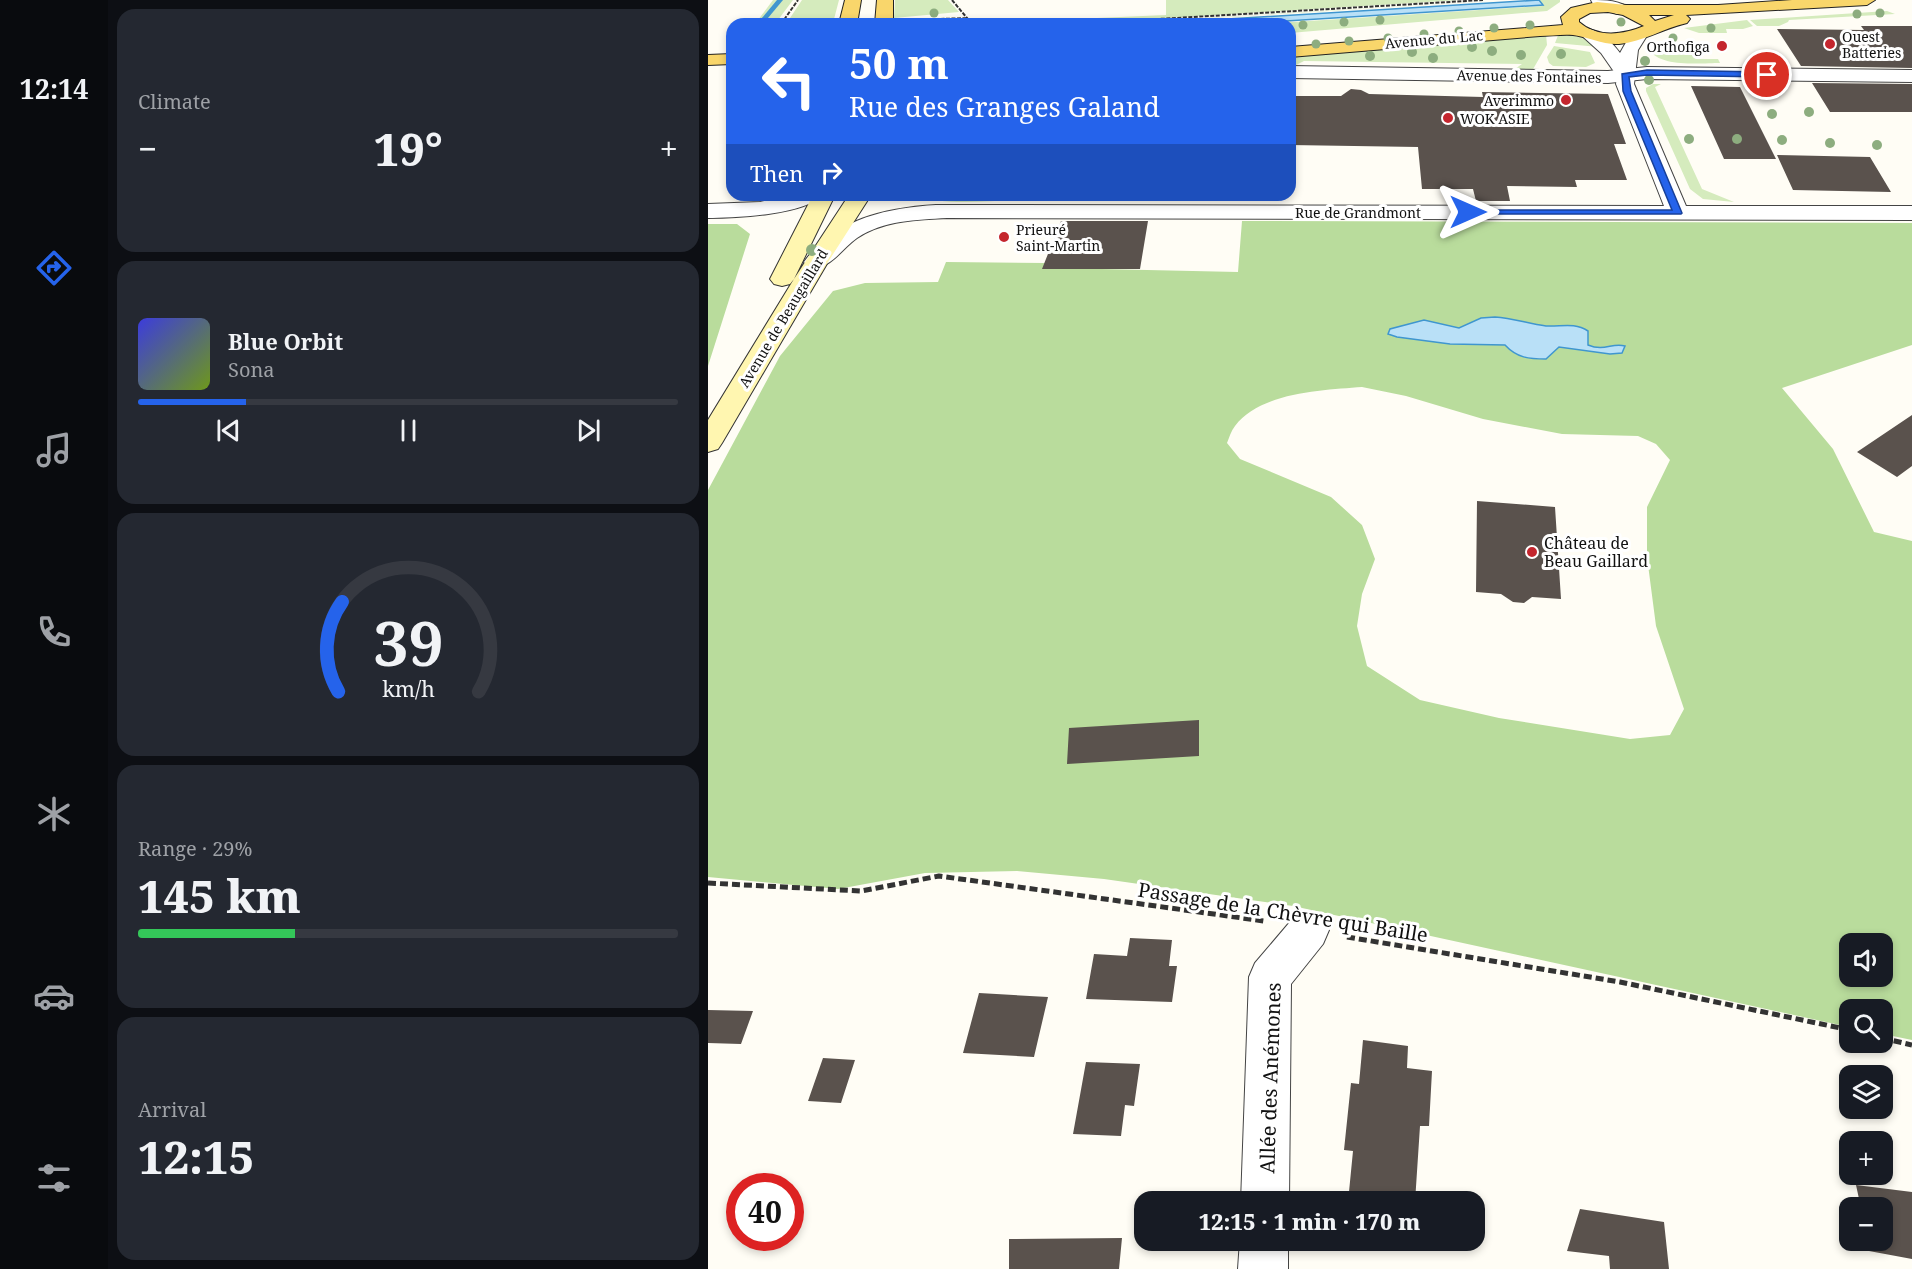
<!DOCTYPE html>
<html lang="en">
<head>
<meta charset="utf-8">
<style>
	body { margin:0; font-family:"Noto Serif",serif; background:#242831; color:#f1f3f6; height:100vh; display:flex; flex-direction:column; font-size:22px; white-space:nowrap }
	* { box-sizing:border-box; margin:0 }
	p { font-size:20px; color:#9ea1a6 }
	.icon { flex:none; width:33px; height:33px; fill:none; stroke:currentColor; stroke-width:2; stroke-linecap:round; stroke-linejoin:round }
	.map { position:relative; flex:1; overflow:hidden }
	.sheet { display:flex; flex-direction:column; gap:9px; padding:9px; background:#0d0f14; width:600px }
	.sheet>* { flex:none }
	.banner { position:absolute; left:18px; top:18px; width:570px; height:183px; border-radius:18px; box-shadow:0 3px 9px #0003; background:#2563eb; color:#fff; overflow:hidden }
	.tools { position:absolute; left:1131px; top:933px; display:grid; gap:12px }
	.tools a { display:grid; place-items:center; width:54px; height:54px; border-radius:12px; background:#171b24; box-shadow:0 3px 9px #0003; font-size:30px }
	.speed { position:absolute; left:18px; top:1173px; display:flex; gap:12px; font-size:30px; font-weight:700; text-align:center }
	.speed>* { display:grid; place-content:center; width:78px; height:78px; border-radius:50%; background:#171b24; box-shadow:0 3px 9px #0003; line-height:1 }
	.speed .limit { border:9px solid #d22; background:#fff; color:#111 }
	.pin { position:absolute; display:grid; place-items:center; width:51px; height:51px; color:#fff; margin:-26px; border:3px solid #fff; border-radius:50%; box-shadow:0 2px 6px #0007 }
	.me { position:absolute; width:66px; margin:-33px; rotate:90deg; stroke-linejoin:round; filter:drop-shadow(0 0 4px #0008) }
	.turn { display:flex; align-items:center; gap:21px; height:126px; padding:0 24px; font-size:27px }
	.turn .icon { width:78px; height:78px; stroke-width:2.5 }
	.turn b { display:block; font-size:42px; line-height:51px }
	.then { display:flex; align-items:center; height:57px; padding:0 24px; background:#0003; gap:12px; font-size:22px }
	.big { font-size:45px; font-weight:800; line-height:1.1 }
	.sheet .card { flex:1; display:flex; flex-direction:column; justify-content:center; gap:9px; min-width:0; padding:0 21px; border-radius:18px; background:#242831 }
	.sheet .dial { align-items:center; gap:0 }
	.dial svg { height:156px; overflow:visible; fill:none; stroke:#363941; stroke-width:7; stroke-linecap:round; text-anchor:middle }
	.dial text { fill:#f1f3f6; stroke:none }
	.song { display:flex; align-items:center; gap:18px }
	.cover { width:72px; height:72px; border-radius:9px; background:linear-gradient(135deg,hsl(240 70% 55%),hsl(80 70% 35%)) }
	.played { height:6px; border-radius:3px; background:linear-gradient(90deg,#2563eb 20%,#363941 20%) }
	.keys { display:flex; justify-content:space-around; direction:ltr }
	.heat { display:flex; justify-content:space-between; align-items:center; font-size:33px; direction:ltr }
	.charge { height:9px; border-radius:4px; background:linear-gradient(90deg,#34c759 29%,#363941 0) }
	.trip { position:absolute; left:426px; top:1191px; width:351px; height:60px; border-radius:18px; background:#171b24; box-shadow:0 3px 9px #0003; font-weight:800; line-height:60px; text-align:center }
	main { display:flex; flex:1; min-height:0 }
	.tabs { display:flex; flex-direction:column; width:108px; justify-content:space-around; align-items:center; background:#090b0e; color:#9ea1a6 }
	.tabs .icon { width:42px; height:42px }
	.tabs .current { color:#2563eb }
	.tabs b { font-size:27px; color:#f1f3f6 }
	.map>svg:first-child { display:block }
	.green { fill:#d5ebbd }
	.forest { fill:#b9dc9c; fill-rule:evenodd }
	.water { fill:#b9e0f7; stroke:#3f96cf; stroke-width:1.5 }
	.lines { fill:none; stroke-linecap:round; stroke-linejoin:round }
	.stream { fill:#3f96cf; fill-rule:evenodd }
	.building { fill:#5a524d }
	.minor-casing { stroke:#444; stroke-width:2 }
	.tertiary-casing { stroke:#444; stroke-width:2 }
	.secondary-casing { stroke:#333; stroke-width:2 }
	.primary-casing { stroke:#222; stroke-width:2 }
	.path-far1 { stroke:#333; stroke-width:2; stroke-dasharray:4 1.5; stroke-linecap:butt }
	.path { stroke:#333; stroke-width:5; stroke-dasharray:8 4; stroke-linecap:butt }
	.minor { fill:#fff; fill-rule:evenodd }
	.tertiary { fill:#fff; fill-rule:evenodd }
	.secondary { fill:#fff6b0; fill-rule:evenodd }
	.primary { fill:#f9d66b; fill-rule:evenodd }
	.tree { fill:#8dad7f }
	.route { fill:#2563eb; stroke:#184099; stroke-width:1.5 }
	.poi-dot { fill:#c4262e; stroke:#fff; stroke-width:2 }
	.labels { text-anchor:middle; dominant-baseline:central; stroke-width:6; stroke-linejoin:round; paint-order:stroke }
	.far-poi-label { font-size:14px; fill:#111; stroke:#fff; text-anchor:start }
	.far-street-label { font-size:14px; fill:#111; stroke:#fff }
	.poi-label { font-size:16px; fill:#111; stroke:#fff; text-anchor:start }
	.near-street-label { font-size:20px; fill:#111; stroke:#fff }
</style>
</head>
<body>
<main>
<nav class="tabs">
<b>12:14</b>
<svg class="icon current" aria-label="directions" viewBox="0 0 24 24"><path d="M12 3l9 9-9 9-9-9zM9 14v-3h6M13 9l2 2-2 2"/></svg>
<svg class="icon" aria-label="music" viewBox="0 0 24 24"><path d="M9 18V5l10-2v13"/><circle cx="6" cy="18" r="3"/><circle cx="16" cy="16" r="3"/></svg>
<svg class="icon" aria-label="phone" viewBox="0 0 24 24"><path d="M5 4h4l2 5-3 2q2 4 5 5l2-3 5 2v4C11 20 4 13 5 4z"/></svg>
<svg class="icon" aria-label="climate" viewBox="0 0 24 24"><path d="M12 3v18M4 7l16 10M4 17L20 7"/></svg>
<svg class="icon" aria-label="car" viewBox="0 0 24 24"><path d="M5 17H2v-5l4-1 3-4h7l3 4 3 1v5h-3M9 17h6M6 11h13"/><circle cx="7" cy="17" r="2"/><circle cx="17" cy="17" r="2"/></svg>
<svg class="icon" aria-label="filters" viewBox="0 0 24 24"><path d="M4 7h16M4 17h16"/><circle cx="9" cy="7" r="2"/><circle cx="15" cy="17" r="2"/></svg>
</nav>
<section class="sheet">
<div class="card"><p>Climate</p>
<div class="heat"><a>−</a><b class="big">19°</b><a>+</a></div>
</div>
<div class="card">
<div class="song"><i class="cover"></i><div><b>Blue Orbit</b><p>Sona</p></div></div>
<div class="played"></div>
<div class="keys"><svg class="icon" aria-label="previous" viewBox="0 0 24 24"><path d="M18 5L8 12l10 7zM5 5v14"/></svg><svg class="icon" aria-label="pause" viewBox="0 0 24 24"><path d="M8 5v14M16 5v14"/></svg><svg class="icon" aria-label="next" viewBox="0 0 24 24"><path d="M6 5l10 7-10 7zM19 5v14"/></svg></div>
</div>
<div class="card dial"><svg viewBox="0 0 100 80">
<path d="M14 69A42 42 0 1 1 86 69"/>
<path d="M14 69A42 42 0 0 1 16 23" stroke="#2563eb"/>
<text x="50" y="56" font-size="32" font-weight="700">39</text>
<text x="50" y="72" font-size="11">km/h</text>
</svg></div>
<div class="card"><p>Range · 29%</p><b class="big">145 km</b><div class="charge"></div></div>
<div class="card"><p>Arrival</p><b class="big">12:15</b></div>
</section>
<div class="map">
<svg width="1204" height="1269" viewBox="0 0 1204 1269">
	<rect width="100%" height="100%" fill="#fffdf5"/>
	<path class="green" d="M 65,0 L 85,0 L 67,24 L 47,24 Z
		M 94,0 L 131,0 L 125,23 L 78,24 Z
		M 187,0 L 240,0 L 251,12 L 186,18 Z
		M 458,0 L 753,0 L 393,22 L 270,23 L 458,15 Z
		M 803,0 L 402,24 L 391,24 Z
		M 831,0 L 852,0 L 852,2 L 839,11 L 582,33 L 582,24 L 556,24 L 835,6 Z
		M 1179,11 L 1187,14 L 1081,20 L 1080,22 L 1071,26 L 1049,26 L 1042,20 Z
		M 1039,20 L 1045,26 L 1035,29 L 1018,29 L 1019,33 L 991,33 L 976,28 Z
		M 851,33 L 877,38 L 891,47 L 847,43 Z
		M 838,34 L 839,45 L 824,71 L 804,71 L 814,64 L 596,61 L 582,68 L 582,54 Z
		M 846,46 L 882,52 L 887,63 L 878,67 L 845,66 L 841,63 L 839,57 Z
		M 943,46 L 982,46 L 989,59 L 1010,59 L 1012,63 C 994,63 951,68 941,49 Z
		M 945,84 L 953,84 L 947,87 L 994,189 L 1026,202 L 995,199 L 982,189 L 938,91 L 938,88 Z
		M 205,195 L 309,195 L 307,200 C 275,201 237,206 205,195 Z"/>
	<path class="forest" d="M 534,221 L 1204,223 L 1204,345 L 1074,388 L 1125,449 L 1166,532 L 1204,541 L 1204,1040 L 1175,1034 L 1174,1010 L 1142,1010 L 1141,1027 L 585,906 L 396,879 L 309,871 L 217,873 L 130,889 L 0,877 L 0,490 L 72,356 L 125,291 L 157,283 L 230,282 L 238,262 L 337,263 L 348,268 L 530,272 ZM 654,387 L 698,396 L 775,419 L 854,434 L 930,436 L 948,444 L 962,460 L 939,507 L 939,557 L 948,626 L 976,709 L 962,735 L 922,739 L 791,718 L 712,700 L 659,666 L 649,626 L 654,594 L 667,559 L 654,525 L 623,497 L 532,459 L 519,443 C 521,438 523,431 527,426 C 552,392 616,390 654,387 ZM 1142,944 L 1174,944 L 1174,976 L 1142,976 Z
		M 0,224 L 29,224 L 42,234 L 0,366 Z"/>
	<path class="water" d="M 831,0 L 835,5 L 528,24 L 438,24 Z
		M 787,317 C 805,318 821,324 838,326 C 853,327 866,322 880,331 L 880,345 C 897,352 904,342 917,346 L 914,353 L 902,354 L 851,347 L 838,359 C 821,359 809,358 797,345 L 742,344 L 689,337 L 680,334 L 682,329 L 716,320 L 751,328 L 773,318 Z"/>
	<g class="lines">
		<path class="stream" d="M 69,0 L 75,0 L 55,24 L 49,24 Z"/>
	</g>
	<path class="building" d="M 1153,26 L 1204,26 L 1204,68 L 1093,66 L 1069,29 L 1156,30 Z
		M 1104,83 L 1204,84 L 1204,112 L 1122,112 Z
		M 983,86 L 1032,87 L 1068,159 L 1016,159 Z
		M 643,89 L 653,90 L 661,94 L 775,97 L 774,92 L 900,94 L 918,144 L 906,144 L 919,180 L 867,180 L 869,187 L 799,186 L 802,201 L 768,201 L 765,189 L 714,189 L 710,147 L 582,145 L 582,96 L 633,96 Z
		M 1069,155 L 1162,157 L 1183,192 L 1085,190 Z
		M 353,221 L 440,221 L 432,269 L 334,269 Z
		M 1204,415 L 1204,466 L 1189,477 L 1149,452 Z
		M 769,501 L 847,507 L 853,599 L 824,597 L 816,603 L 805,602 L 793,594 L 768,592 Z
		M 491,720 L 491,756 L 359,764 L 361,728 Z
		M 422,938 L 464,940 L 461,966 L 469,966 L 464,1002 L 378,999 L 386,954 L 419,956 Z
		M 271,993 L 340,997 L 326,1057 L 255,1053 Z
		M 0,1010 L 45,1011 L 33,1044 L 0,1043 Z
		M 655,1040 L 700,1046 L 699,1068 L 724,1071 L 721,1126 L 712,1126 L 707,1202 L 640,1202 L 645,1151 L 636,1150 L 643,1083 L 651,1084 Z
		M 115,1058 L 147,1060 L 133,1103 L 100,1101 Z
		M 378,1062 L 432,1064 L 426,1106 L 417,1105 L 413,1136 L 365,1134 Z
		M 1148,1185 L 1204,1192 L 1204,1259 L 1161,1251 L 1159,1240 L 1174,1240 L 1174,1208 L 1153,1208 Z
		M 872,1209 L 956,1222 L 961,1269 L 902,1269 L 901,1256 L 859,1251 Z
		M 414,1238 L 411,1269 L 301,1269 L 301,1239 Z"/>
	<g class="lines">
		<defs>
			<path id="minor" d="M 883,0 C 897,0 913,0 923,10 L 921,14 L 909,14 L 885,4 Z
				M 582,66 L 900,71 L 939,67 L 1204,70 L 1204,82 L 939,79 L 900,83 L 582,78 Z
				M 601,911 L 615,916 L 621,930 L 615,944 L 583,984 L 581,1202 L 533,1202 L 541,977 L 547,963 L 587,916 Z
				M 532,1240 L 580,1240 L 580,1269 L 530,1269 Z"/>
			<path id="tertiary" d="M 881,29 C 893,32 905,43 912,53 L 925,30 L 937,30 L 940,34 L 930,50 L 926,84 L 978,206 L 1204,206 L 1204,220 L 239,218 C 208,220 176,220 149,238 C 133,249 121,272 100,267 L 96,262 C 126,219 179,208 228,205 L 956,206 L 908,84 L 909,76 L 893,53 L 872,34 L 875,30 Z
				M 83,195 L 113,195 C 99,215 24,218 0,218 L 0,204 L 52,202 Z"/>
			<path id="secondary" d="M 105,195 L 127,195 L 86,279 L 141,195 L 163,195 L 120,262 L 14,443 L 10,449 L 0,452 L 0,420 L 86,279 L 82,284 L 74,286 L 66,284 L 62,279 Z"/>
			<path id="primary" d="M 137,0 L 153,0 L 149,24 L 131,24 Z
				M 169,0 L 185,0 L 185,24 L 167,24 Z
				M 1084,0 L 1167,0 L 1159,5 L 978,15 L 982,19 L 979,23 C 956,28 935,42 911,44 C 895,45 881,37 865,35 C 854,34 843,36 832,36 L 582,57 L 582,47 L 855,25 L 853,17 L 863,8 L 889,2 L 918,5 L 1010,5 ZM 900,12 L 915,15 L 936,26 C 915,35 889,38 871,22 L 871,19 L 882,13 ZM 941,15 L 966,15 L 947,21 Z
				M 24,54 L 24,64 L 0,65 L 0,55 Z"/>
		</defs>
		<use href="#minor" class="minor-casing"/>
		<use href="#tertiary" class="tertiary-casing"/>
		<use href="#secondary" class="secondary-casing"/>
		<use href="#primary" class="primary-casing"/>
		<path class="path-far1" d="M 244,0 L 264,24
			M 205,20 L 260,18
			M 73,24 L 90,0
			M 365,24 L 775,0
			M 22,94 L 24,91"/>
		<path class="path" d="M 0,883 L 153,891 L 231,876 L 556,921
			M 639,937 L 912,982 L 1142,1030
			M 1174,1038 L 1204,1045"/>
		<use href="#minor" class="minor"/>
		<use href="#tertiary" class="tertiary"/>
		<use href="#secondary" class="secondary"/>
		<use href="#primary" class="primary"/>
	</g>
	<g class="tree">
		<circle cx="226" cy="13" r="4.5"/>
		<circle cx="1172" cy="13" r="4.5"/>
		<circle cx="1149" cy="14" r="4.5"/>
		<circle cx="672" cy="20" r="4.5"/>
		<circle cx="636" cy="22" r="4.5"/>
		<circle cx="913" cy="22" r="4.5"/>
		<circle cx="595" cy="25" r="4.5"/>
		<circle cx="822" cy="25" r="4.5"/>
		<circle cx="786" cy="28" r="4.5"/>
		<circle cx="1003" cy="28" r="4.5"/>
		<circle cx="751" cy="31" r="4.5"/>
		<circle cx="716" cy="34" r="4.5"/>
		<circle cx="680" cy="38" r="4.5"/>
		<circle cx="965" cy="38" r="4.5"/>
		<circle cx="641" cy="41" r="4.5"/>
		<circle cx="608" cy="44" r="4.5"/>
		<circle cx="764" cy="47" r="5"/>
		<circle cx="784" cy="51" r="5"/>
		<circle cx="704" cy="52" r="5"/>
		<circle cx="853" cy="54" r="5"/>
		<circle cx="813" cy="55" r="5"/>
		<circle cx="662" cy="56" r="5"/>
		<circle cx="725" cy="58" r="5"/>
		<circle cx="937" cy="61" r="5"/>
		<circle cx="941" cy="80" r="5"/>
		<circle cx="1101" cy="112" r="5"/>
		<circle cx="1064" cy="114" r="5"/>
		<circle cx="981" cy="139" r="5"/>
		<circle cx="1029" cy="139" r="5"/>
		<circle cx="1074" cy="140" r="5"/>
		<circle cx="1122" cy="143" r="5"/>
		<circle cx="1169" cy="145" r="5"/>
		<circle cx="104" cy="250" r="6"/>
	</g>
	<path class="route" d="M 939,70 L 1059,72 L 1063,75 L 1059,77 L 939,75 L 921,77 L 923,91 L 974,213 L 973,214 L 757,214 L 756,212 L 760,210 L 964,210 L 915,91 L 914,74 Z"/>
	<g class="poi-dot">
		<circle cx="1122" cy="44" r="6"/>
		<circle cx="1014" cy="46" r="6"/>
		<circle cx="858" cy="100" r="6"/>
		<circle cx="740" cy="118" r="6"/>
		<circle cx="296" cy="237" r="6"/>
		<circle cx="824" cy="552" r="6"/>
	</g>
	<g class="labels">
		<g class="far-poi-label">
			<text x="1134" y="36">Ouest<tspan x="1134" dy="16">Batteries</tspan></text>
			<text x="1002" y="46" text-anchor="end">Orthofiga</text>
			<text x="846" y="100" text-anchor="end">Averimmo</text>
			<text x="752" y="118">WOK ASIE</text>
			<text x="308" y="229">Prieuré<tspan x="308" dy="16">Saint-Martin</tspan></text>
		</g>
		<g class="far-street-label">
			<text transform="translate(726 39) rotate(-5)">Avenue du Lac</text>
			<text transform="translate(821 76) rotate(1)">Avenue des Fontaines</text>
			<text x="650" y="212">Rue de Grandmont</text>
			<text transform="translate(75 318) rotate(-59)">Avenue de Beaugaillard</text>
		</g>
		<g class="poi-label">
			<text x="836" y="543">Château de<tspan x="836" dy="18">Beau Gaillard</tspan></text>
		</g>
		<g class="near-street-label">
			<text transform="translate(575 912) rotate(9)">Passage de la Chèvre qui Baille</text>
			<text transform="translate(562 1078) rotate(-88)">Allée des Anémones</text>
		</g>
	</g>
</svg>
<div class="tools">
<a><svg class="icon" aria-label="sound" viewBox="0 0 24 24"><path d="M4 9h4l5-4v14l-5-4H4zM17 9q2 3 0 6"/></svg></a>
<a><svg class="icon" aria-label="search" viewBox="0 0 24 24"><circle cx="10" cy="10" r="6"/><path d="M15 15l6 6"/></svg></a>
<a><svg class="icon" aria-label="layers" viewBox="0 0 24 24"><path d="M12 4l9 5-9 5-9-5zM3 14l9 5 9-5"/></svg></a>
<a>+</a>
<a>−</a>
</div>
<div class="speed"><div class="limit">40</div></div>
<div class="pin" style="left:1059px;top:75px;background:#d93025"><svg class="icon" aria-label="arrive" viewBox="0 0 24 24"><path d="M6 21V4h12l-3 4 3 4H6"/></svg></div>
<svg class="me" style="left:760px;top:212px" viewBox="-20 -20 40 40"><path d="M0-17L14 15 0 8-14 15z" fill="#2563eb" stroke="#fff" stroke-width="4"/></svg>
<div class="trip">12:15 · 1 min · 170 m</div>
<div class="banner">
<div class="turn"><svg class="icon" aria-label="left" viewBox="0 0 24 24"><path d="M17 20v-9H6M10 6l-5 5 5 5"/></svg><div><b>50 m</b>Rue des Granges Galand</div></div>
<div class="then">Then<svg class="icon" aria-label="right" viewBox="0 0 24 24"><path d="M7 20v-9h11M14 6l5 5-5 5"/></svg></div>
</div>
</div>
</main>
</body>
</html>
